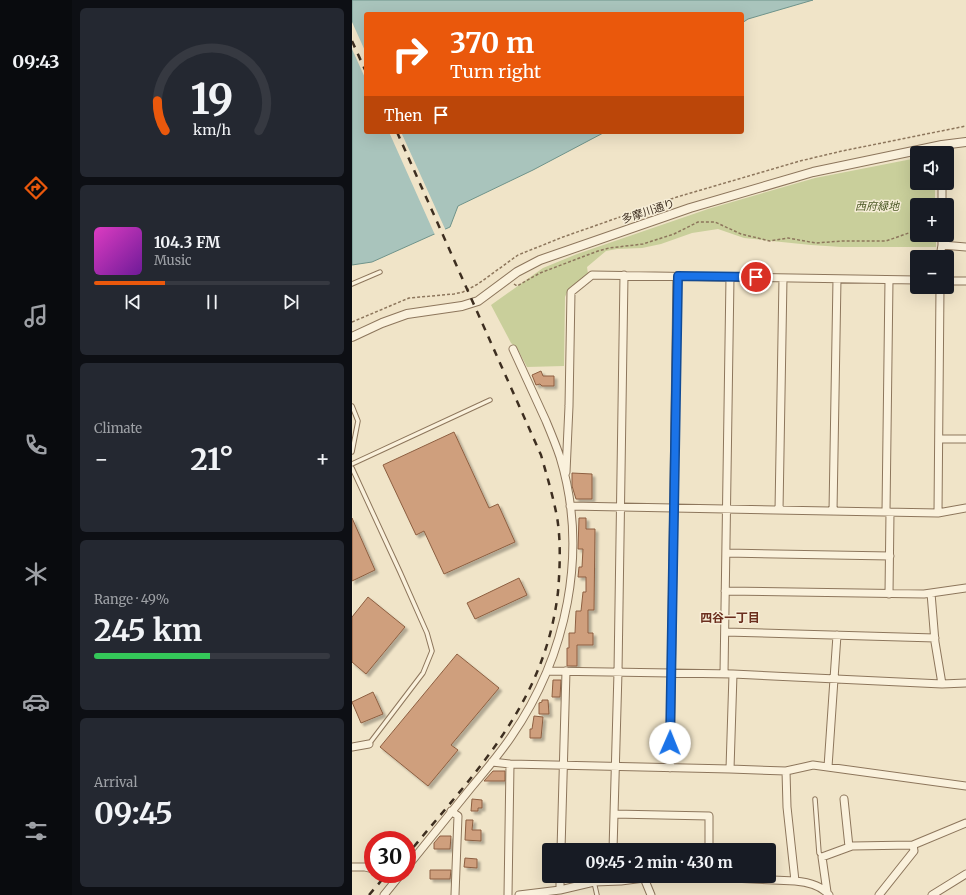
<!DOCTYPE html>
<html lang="en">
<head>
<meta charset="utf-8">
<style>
	body { margin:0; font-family:Merriweather,"Noto Sans JP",serif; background:#242831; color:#f1f3f6; height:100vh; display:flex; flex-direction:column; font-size:15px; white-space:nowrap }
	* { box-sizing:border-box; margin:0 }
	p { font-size:13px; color:#9ea1a6 }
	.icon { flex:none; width:22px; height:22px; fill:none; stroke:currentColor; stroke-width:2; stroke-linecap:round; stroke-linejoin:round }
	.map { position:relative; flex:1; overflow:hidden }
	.sheet { display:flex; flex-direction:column; gap:8px; padding:8px; background:#0d0f14; width:280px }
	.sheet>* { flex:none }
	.guide { position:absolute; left:12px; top:12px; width:380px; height:122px; border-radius:4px; box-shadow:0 4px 16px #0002; background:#ea580c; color:#fff; overflow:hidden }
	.buttons { position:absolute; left:558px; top:146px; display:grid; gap:8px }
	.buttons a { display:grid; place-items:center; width:44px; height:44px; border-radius:4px; background:#171b24; box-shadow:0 4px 16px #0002; font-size:20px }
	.speed { position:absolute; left:12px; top:831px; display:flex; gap:8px; font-size:20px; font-weight:700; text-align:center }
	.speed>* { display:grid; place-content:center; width:52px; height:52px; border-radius:50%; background:#171b24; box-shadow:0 4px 16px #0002; line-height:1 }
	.speed .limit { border:6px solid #d22; background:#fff; color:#111 }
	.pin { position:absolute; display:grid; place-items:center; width:34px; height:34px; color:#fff; margin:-17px; border:2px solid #fff; border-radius:50%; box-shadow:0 1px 4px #0007 }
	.me { position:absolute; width:44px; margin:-22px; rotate:1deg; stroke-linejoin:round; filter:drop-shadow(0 0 3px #0008) }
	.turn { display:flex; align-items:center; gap:14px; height:84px; padding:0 20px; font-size:18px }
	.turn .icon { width:52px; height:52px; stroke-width:2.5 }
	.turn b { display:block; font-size:28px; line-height:34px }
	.then { display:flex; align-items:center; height:38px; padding:0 20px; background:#0003; gap:8px; font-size:15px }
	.big { font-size:30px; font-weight:700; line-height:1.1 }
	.sheet .tile { flex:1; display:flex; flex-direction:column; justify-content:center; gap:6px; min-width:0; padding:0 14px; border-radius:6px; background:#242831 }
	.sheet .dial { align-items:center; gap:0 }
	.dial svg { height:104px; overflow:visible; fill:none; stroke:#363941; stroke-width:7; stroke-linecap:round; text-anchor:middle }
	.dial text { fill:#f1f3f6; stroke:none }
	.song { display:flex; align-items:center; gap:12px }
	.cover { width:48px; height:48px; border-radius:6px; background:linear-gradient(135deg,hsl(310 70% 55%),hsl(280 70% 35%)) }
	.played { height:4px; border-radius:2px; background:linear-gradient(90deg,#ea580c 30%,#363941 30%) }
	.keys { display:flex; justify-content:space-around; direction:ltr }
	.heat { display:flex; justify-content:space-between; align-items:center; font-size:22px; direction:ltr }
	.charge { height:6px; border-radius:3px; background:linear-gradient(90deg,#34c759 49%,#363941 0) }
	.trip { position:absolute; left:190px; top:843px; width:234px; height:40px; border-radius:4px; background:#171b24; box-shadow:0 4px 16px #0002; font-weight:700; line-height:40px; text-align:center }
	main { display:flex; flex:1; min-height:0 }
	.menu { display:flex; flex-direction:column; width:72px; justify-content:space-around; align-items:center; background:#090b0e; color:#9ea1a6 }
	.menu .icon { width:28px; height:28px }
	.menu .on { color:#ea580c }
	.menu b { font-size:18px; color:#f1f3f6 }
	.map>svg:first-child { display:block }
	.green { fill:#c9cf9b }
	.water { fill:#a9c4bc; stroke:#6f938a }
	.pier { fill:#f0e4c8 }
	.building { fill:#cf9f7d; stroke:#8d5f41; filter:url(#shadow) }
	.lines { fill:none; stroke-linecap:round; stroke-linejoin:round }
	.service-casing { stroke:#8d765c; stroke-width:5.5 }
	.minor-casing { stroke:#8d765c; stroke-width:9 }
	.tertiary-casing { stroke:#8d765c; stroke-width:10 }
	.path { stroke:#8d765c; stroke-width:1.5; stroke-dasharray:3 2; stroke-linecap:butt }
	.service { stroke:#faf1dc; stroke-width:3.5 }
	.minor { stroke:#faf1dc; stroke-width:7 }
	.tertiary { stroke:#faf1dc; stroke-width:8 }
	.rail { stroke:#3d2e20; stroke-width:2.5; stroke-dasharray:7 7; stroke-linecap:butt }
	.route-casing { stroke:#114b97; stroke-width:10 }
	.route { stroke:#1a73e8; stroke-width:7 }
	.labels { text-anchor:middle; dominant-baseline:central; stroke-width:3; stroke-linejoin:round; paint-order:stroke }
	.park-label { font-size:11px; font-style:italic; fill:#4d5a26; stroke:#f7eed8 }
	.street-label { font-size:11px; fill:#3d2e20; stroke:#f7eed8 }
	.neighbourhood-label { font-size:12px; font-weight:bold; fill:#6b2e1e; stroke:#f7eed8 }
</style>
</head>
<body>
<main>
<nav class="menu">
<b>09:43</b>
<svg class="icon on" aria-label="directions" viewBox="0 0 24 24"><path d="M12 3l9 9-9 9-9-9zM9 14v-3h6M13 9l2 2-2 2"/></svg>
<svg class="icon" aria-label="music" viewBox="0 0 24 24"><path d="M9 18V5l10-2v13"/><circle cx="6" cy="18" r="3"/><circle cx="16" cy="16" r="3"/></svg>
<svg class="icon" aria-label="phone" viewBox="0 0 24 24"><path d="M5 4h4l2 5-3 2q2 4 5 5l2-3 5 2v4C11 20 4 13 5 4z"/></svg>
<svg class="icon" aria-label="climate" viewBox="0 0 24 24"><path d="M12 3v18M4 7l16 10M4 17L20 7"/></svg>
<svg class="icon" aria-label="car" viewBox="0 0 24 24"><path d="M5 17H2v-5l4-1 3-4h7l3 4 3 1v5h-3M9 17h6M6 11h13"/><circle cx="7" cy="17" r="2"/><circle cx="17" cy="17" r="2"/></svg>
<svg class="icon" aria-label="filters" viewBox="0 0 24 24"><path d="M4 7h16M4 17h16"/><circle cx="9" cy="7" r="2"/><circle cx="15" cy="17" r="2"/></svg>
</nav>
<section class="sheet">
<div class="tile dial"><svg viewBox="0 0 100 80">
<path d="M14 69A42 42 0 1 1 86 69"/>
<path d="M14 69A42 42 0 0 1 8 46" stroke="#ea580c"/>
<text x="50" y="56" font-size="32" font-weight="700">19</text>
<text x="50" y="72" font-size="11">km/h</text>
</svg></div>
<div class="tile">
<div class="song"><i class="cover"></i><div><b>104.3 FM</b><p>Music</p></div></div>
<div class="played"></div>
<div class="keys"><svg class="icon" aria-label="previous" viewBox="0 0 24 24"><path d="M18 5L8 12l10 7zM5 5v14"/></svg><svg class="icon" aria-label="pause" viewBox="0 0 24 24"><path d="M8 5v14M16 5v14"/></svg><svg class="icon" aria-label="next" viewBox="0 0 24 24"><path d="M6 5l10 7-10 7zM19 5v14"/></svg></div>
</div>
<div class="tile"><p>Climate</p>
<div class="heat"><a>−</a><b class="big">21°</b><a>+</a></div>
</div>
<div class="tile"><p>Range · 49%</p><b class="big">245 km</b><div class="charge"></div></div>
<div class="tile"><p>Arrival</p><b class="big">09:45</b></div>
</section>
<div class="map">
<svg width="614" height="895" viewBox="0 0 614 895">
	<defs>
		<filter id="shadow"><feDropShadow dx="3" dy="3" stdDeviation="1" flood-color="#0004"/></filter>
	</defs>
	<rect width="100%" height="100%" fill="#f0e4c8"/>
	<path class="green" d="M 565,158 L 565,183 L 583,183 L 583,205 L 565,205 L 565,235 L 584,235 L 584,247 L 489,247 L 459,245 L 392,238 L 366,229 L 340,233 L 309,244 L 290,248 L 265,249 L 254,251 L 235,267 L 236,274 L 216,290 L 213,297 L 212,366 L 175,367 L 165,348 L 159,343 L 139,305 L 191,268 L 225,254 L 356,209 L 463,178 Z"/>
	<path class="water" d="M 0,0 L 461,0 L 396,19 L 390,23 L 390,14 L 14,14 L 14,132 L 253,132 L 181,170 L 106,206 L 98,227 L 20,262 L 0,265 Z"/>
	<path class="pier" d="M 0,22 L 14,53 L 14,80 L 0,49 Z
		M 37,132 L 49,132 L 94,231 L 83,235 Z"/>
	<path class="building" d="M 189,371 L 191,376 L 202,376 L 202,386 L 190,386 L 188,384 L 184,385 L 180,375 Z
		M 102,432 L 137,508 L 146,504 L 163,542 L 92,574 L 72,531 L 64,535 L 31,465 Z
		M 220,473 L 240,474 L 240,499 L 224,499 L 220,486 Z
		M 0,518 L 23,570 L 0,581 Z
		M 227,518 L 234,518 L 234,529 L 243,529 L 242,610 L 236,610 L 236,633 L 241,633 L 241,645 L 225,645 L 225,666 L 215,666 L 215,648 L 217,648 L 217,633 L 223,633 L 224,611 L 229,611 L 231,592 L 234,592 L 234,577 L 226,577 L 227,567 L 230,567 L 231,549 L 226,549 Z
		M 167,578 L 175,595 L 123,619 L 115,603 Z
		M 16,597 L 53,627 L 14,674 L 0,662 L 0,617 Z
		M 105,654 L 147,688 L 99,745 L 106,750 L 76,786 L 28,747 Z
		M 201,680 L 209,680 L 208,697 L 200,697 Z
		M 21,692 L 31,714 L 9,723 L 0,702 Z
		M 190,700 L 196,700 L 197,714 L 187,714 L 187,703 L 190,702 Z
		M 182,716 L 191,717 L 189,738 L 178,738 L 178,729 L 180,729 Z
		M 141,771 L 153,771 L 153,781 L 132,781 Z
		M 120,799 L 130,800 L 130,808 L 126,808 L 126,811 L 119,811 Z
		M 114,820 L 121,820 L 120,830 L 129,830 L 129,841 L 113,840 Z
		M 88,836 L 99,836 L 98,849 L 82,849 L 82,843 Z
		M 113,858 L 125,859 L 125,868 L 112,867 Z
		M 78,870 L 99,870 L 98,879 L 78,879 Z"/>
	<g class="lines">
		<defs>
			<path id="service" d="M 0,284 L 28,272
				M 0,406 L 6,421 L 0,452
				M 0,464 L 138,400
				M 0,468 L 48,572 L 75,633 L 80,651 L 71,673 L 17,744
				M 463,799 L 467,853 L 470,857
				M 242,882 L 245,895"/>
			<path id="minor" d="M 590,145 L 590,153
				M 590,205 L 590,183
				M 590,245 L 614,247
				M 588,257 L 590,245 L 590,235
				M 595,281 L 614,281
				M 587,439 L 614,439
				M 214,472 L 217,406 L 219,292 L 240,275 L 565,280
				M 218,506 L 586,513 L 614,508
				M 427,510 L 431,278
				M 481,511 L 485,279
				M 534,512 L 537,280
				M 586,513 L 588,287
				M 374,553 L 538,556
				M 373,591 L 572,594 L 614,588
				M 579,593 L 583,642 L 590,684
				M 537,594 L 538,512
				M 373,632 L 583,638
				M 195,671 L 381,674 L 590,684 L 614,683
				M 372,674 L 378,277
				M 0,747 L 17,744
				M 140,762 L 158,764 L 378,769 L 381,674
				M 476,767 L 485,635
				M 318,768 L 325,276
				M 378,769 L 434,771 L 461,765 L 614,786
				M 434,771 L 435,807 L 443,881
				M 492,799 L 497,847
				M 99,811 L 106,816 L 103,895
				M 262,814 L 357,816 L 357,850
				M 209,850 L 214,671
				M 261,850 L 266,672 L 272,275
				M 0,867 L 13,867 L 21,869
				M 55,867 C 76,841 97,815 118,789 C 132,772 147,755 159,737 C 215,656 237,552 208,457 C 204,445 199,433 194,421 C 183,397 172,373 161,349
				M 292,878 L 299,895
				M 208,890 L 208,876
				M 475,892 L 470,857 L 500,846 L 561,845 L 614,823
				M 32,895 L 49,874
				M 156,895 L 158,764
				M 167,895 L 208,890 L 242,882 L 269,881 L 292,878 L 357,877 L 443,881 C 455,882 469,885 477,895
				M 527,895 L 562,851 L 561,845
				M 580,895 L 614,874"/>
			<path id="tertiary" d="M 0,337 L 30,323 L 55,314 L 110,306 L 126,301 L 165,272 L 188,260 L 338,208 L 461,172 L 590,145 L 614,142"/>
		</defs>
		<use href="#service" class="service-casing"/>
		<use href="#minor" class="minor-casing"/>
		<use href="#tertiary" class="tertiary-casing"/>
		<path class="path" d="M 162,284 L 165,286 L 188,273 L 246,251 L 257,248 L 291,244 L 322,234 L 346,222 L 363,222 L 389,234 L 418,241 L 436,238 L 464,243 L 490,241 L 534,241 L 565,230
			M 0,322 L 57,298 L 102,294 L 111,292 L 126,284 L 166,255 L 211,237 L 325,197 L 448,161 L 490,151 L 614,126"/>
		<use href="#service" class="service"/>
		<use href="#minor" class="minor"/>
		<use href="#tertiary" class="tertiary"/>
		<path class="rail" d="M 0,41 L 14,72
			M 45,132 L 189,455 C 195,476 201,496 205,517 C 209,541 208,567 206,592 C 193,704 123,772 55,855
			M 17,895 L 35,874"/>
	</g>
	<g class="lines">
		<defs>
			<path id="route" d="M 318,743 L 326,276 L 404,277"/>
		</defs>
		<use href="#route" class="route-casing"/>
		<use href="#route" class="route"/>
	</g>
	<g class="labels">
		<g class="park-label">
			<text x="525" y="206">西府緑地</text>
		</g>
		<g class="street-label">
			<text transform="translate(296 211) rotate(-18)">多摩川通り</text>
		</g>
		<g class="neighbourhood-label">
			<text x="378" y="617">四谷一丁目</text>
		</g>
	</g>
</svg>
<div class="buttons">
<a><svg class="icon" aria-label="sound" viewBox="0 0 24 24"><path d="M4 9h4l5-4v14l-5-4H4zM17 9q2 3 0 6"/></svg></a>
<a>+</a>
<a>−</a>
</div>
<div class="speed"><div class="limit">30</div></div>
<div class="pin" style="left:404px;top:277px;background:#d93025"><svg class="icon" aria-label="arrive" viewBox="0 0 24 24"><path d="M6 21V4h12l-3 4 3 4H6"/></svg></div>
<svg class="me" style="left:318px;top:743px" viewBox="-20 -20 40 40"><circle r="19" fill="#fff"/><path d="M0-13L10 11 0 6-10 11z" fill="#1a73e8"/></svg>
<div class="trip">09:45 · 2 min · 430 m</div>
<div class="guide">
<div class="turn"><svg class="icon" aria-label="right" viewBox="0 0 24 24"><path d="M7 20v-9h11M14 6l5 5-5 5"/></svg><div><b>370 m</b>Turn right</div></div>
<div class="then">Then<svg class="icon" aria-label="arrive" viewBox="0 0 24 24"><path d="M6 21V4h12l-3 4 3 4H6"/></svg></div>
</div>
</div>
</main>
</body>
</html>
